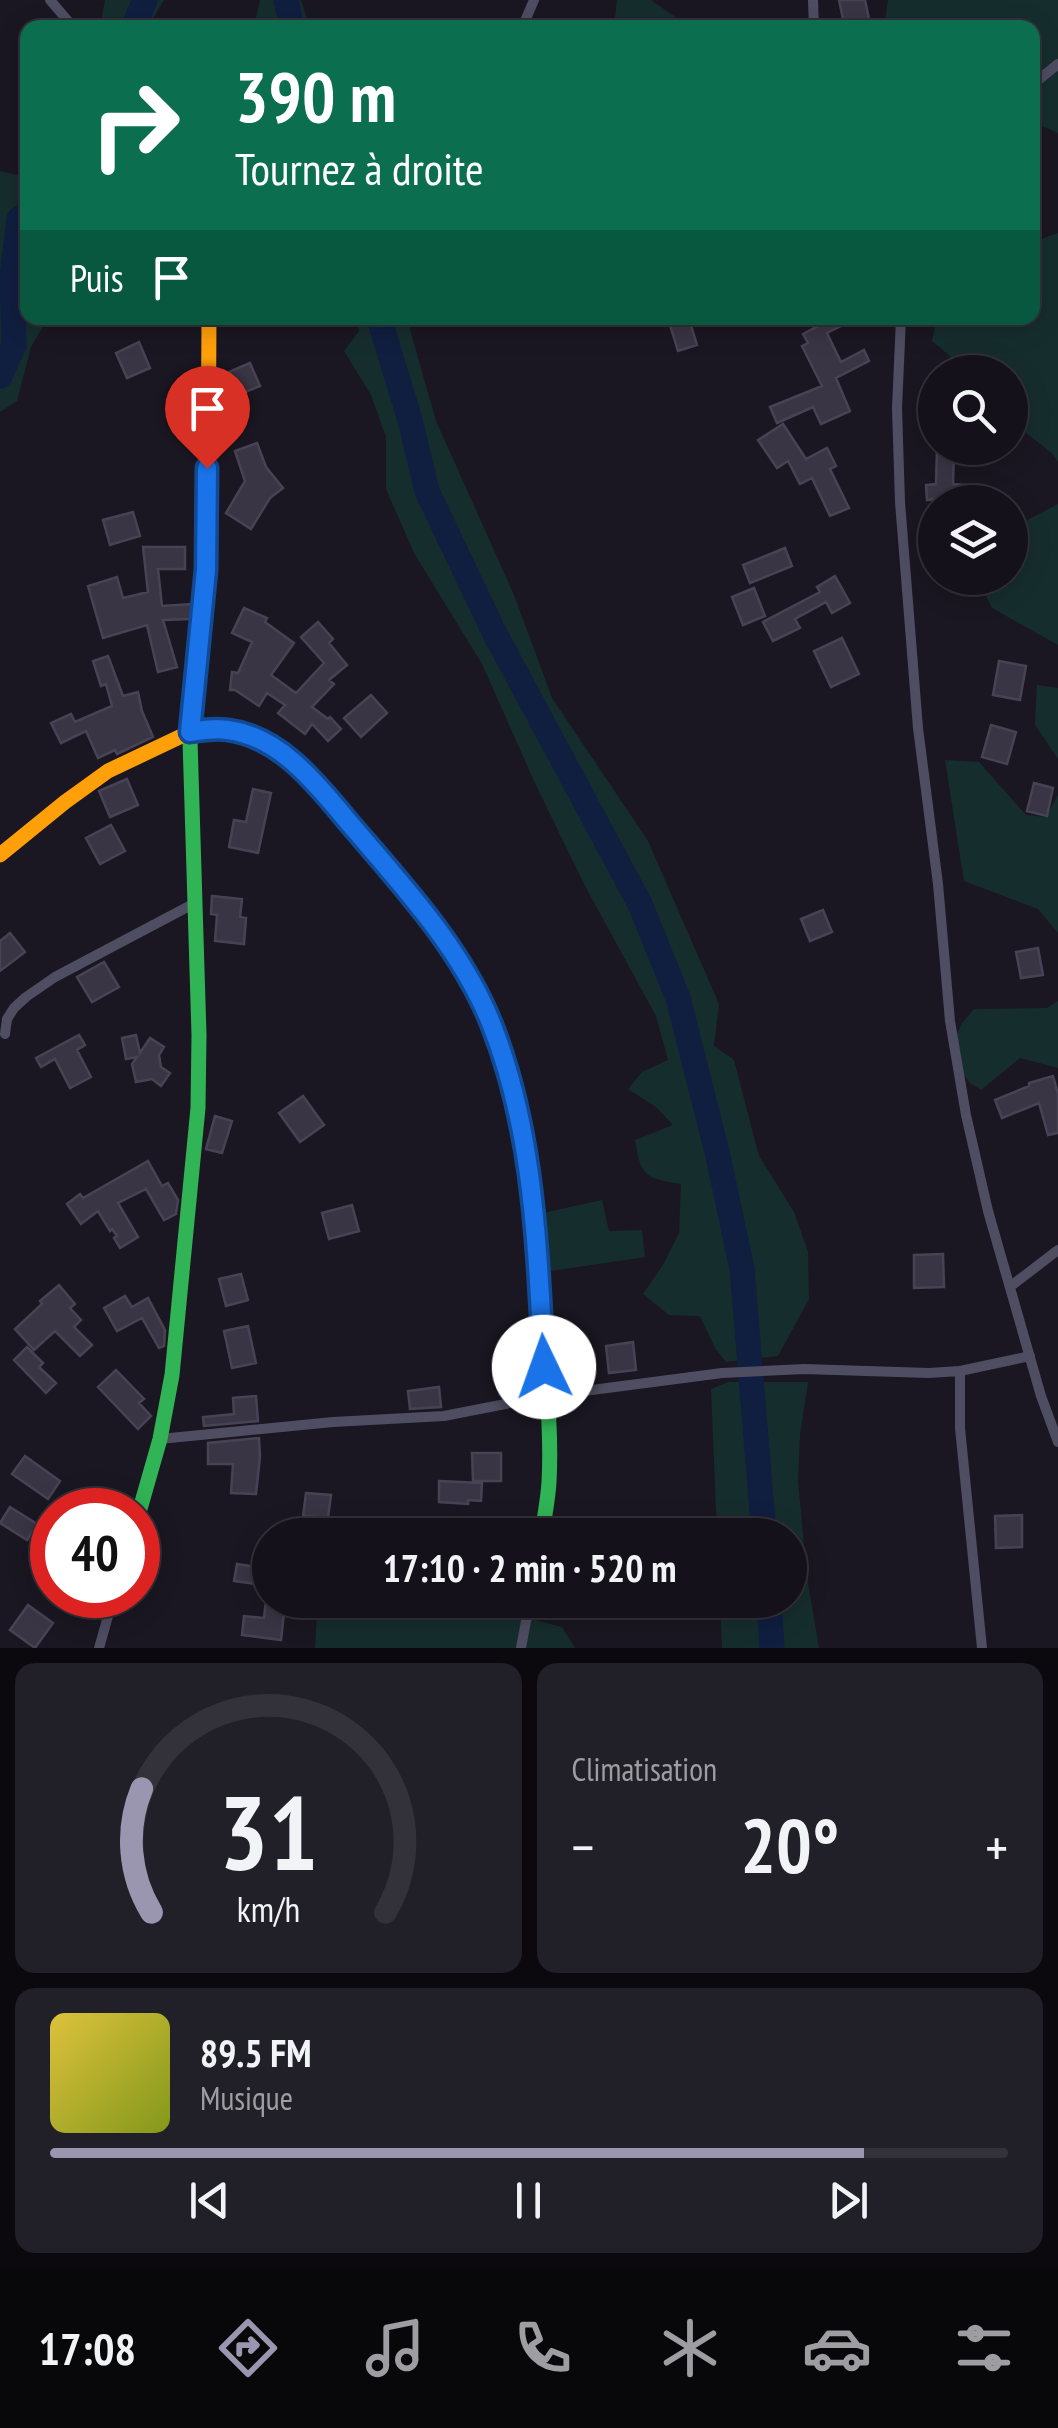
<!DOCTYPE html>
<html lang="fr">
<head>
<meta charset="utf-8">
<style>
	body { margin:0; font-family:"PT Sans Narrow",sans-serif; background:#211f27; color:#f1f3f6; height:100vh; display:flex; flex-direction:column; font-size:38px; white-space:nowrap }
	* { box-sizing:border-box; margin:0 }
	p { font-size:32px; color:#9d9da2 }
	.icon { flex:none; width:55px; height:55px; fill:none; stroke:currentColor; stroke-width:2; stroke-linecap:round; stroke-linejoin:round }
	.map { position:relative; height:1648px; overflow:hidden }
	.drawer { display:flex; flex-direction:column; gap:15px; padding:15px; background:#0b090e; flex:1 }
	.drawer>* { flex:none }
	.top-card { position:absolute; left:20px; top:20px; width:1020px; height:305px; border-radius:20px; box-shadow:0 5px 25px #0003,0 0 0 2px #333139; background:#0b6e4f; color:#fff; overflow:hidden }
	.tools { position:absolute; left:918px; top:355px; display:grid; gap:20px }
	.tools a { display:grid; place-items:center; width:110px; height:110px; border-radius:50%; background:#14111a; box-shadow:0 5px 25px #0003,0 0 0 2px #333139; font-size:50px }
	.speed { position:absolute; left:30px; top:1488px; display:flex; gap:20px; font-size:50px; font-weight:700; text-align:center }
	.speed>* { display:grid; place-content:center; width:130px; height:130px; border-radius:50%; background:#14111a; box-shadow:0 5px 25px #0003,0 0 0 2px #333139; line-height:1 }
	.speed .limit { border:15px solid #d22; background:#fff; color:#111 }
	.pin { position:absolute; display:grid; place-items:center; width:85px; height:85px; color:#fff; margin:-102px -42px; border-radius:50% 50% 50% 0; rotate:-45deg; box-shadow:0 0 10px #0007 }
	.pin .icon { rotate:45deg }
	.me { position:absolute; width:110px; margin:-55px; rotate:357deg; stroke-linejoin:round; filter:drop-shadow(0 0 8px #0008) }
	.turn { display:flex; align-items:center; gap:35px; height:210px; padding:0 50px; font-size:45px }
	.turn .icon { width:130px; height:130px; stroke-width:2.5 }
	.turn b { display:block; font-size:70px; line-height:85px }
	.then { display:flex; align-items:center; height:95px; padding:0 50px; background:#0003; gap:20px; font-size:38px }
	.big { font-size:75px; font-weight:700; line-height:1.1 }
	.drawer .tile { flex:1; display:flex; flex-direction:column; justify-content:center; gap:15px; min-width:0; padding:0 35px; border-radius:20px; background:#211f27 }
	.drawer .dial { align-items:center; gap:0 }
	.dial svg { height:260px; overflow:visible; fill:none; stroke:#333139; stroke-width:7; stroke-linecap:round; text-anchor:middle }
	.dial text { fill:#f1f3f6; stroke:none }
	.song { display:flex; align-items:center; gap:30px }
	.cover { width:120px; height:120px; border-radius:15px; background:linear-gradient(135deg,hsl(50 70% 55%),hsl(70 70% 35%)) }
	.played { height:10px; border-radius:5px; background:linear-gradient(90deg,#9b96b0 85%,#333139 85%) }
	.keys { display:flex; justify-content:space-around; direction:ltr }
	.heat { display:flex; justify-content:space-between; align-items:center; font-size:55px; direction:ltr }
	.drawer .tiles { flex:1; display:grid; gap:15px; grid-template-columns:1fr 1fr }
	.tile:last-child { grid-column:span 2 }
	.trip { position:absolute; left:252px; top:1518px; width:555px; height:100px; border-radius:50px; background:#14111a; box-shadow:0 5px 25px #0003,0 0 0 2px #333139; font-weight:700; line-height:100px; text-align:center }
	.menu { display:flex; height:160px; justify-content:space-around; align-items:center; background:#08070a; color:#9d9da2 }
	.menu .icon { width:70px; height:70px }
	.menu .on { color:#9b96b0 }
	.menu b { font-size:45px; color:#f1f3f6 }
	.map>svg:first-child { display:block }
	.green { fill:#162d2e }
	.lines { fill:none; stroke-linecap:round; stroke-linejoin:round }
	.river { stroke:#101e40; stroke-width:25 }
	.building { fill:#393544; stroke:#474355; stroke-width:2.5 }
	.street { stroke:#4f4d62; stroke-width:10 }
	.fast { stroke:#30b455; stroke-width:15 }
	.slow { stroke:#ff9f0a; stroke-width:15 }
	.route-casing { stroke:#114b97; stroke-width:25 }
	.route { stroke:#1a73e8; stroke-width:18 }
</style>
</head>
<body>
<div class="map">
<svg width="1058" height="1648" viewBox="0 0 1058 1648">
	<rect width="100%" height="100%" fill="#1a1722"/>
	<path class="green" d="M 105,0 L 164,0 L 148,27 L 100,27 Z
		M 260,0 L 301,0 L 310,27 L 257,27 L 255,22 Z
		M 617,0 L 651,0 L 687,25 L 686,27 L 614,27 Z
		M 888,0 L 1058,0 L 1058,133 L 1033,122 L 1032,28 L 884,28 Z
		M 0,171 L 21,176 L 27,173 L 28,318 L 48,318 L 31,347 L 17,401 L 0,412 Z
		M 1058,233 L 1058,462 L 1052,453 L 1010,421 L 1010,372 L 969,372 L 932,341 L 937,318 L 1032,318 L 1033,242 Z
		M 358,318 L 407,319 L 436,421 L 514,595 L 552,698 L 648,841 L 719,1004 L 714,1046 L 734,1060 L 759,1156 L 794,1212 L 808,1252 L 809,1299 L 778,1356 L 726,1362 L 715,1348 L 700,1316 L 669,1315 L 643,1294 L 663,1265 L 679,1233 L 681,1184 C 645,1178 641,1177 635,1140 L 673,1125 L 656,1107 L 628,1089 L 642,1072 L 668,1060 L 656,1016 L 585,886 L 534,781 L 482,664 L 414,553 L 386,489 L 386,437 L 371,395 L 344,351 L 359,331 Z
		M 1058,504 L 1058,645 L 992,608 L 980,584 L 980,578 L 1010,578 L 1010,529 Z
		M 1037,685 L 1058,688 L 1058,759 L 1035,725 Z
		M 945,760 L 979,762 L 1026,815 L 1046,817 L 1058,795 L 1058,933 L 1038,909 L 964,881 Z
		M 1058,1001 L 1058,1068 L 1020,1058 L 981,1090 L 970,1083 L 962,1072 L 956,1036 L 962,1023 L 974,1009 L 1047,1008 Z
		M 602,1200 L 609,1231 L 642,1230 L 645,1257 L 551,1271 L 543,1213 Z
		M 728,1382 L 808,1382 L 800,1435 L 798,1481 L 807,1576 L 819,1648 L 722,1648 L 720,1600 L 790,1600 L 790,1535 L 717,1535 L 711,1389 Z
		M 482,1606 L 562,1627 L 575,1648 L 315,1648 L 317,1613 L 389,1609 L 429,1614 Z"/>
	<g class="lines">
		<path class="river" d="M 286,0 L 292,28
			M 133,28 L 145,0
			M 379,318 L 410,420 L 427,491 L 494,632 L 640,904 L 678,998 L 718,1156 L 742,1269 L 764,1535
			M 0,376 L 14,345 L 12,277 L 19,219 L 28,212
			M 769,1600 L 772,1648"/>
	</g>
	<path class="building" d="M 839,0 L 865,0 L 869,19 L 844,24 Z
		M 825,318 L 857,318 L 827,333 L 841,362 L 864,350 L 869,361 L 836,378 L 850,411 L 821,424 L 813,407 L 777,423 L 770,407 L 822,386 L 802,346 L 808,343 L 803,334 L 818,326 L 816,322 Z
		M 689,319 L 697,345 L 678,351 L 670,325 Z
		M 139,342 L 150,368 L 127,378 L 116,353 Z
		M 250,363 L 260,386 L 238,395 L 229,372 Z
		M 783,424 L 806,459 L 827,448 L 836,466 L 830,469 L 849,508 L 830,516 L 812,478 L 800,484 L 788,461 L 777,468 L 758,440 Z
		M 257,443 L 266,467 L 283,488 L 270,498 L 251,529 L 226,513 L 245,481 L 235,451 Z
		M 937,448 L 954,449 L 953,484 L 977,486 L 976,502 L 945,502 L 946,498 L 927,500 L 926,485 L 936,484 Z
		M 133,512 L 140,536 L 110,545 L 103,520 Z
		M 143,547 L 185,547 L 185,569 L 158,569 L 162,606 L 192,604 L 191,619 L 163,620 L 177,667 L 158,672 L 147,625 L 103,638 L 88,586 L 117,577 L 123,598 L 148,592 Z
		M 785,548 L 792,566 L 750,583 L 743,565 Z
		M 835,576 L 850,603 L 832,613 L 826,602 L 795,619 L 800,628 L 773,641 L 763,622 L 820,592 L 817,587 Z
		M 754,588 L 765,616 L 743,625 L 732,597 Z
		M 244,608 L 267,618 L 265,622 L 294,643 L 271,675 L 296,693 L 324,663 L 301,637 L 318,622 L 333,639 L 329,643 L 347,665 L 329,680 L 334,684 L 312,707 L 328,719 L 330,717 L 341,729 L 328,741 L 312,724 L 305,734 L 278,713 L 285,705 L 267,693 L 259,706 L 235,690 L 230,690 L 232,672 L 238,673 L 252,642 L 232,633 Z
		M 842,638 L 859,674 L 831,687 L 814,651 Z
		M 108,656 L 123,696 L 138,692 L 142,711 L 153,737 L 117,754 L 115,750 L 98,758 L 86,731 L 61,743 L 51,723 L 71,714 L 75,722 L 112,706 L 106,684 L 101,686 L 93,661 Z
		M 999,661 L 1026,666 L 1020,700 L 993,695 Z
		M 371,695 L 387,713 L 361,737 L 344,718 Z
		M 991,725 L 1016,732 L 1007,764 L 982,757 Z
		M 127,779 L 138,805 L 110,817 L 99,791 Z
		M 1034,783 L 1053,788 L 1047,816 L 1027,811 Z
		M 253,789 L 271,793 L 258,853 L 229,847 L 234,820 L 246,822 Z
		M 111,825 L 125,851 L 100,864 L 86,838 Z
		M 212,896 L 242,899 L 240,917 L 246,918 L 244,944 L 215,941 L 217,915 L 211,914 Z
		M 823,910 L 832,932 L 810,941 L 801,919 Z
		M 10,933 L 25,952 L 0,971 L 0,941 Z
		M 1038,948 L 1043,975 L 1021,978 L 1016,952 Z
		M 104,962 L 119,987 L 92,1002 L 77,977 Z
		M 79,1035 L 85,1045 L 77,1050 L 91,1077 L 70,1088 L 55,1059 L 41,1067 L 36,1058 Z
		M 136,1035 L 140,1053 L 150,1038 L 164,1047 L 159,1055 L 161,1067 L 170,1073 L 161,1086 L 152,1079 L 136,1082 L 132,1064 L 137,1057 L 126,1059 L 122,1038 Z
		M 1053,1076 L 1058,1094 L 1058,1133 L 1048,1135 L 1039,1103 L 1002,1118 L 995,1100 L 1029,1086 L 1029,1083 Z
		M 303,1096 L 324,1125 L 300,1142 L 279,1113 Z
		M 215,1116 L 232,1121 L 222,1153 L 206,1149 Z
		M 148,1161 L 162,1186 L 168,1183 L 178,1200 L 176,1214 L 164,1220 L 146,1189 L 118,1203 L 138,1237 L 120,1248 L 114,1238 L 117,1236 L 112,1229 L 110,1231 L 98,1211 L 81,1224 L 67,1204 L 80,1194 L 83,1198 Z
		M 352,1205 L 359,1231 L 329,1239 L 322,1213 Z
		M 943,1254 L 944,1287 L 914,1288 L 914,1255 Z
		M 241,1274 L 248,1300 L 226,1306 L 219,1279 Z
		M 59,1285 L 75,1304 L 70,1308 L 81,1320 L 74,1327 L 92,1345 L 80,1356 L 55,1331 L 34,1350 L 15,1329 L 42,1304 L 40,1301 Z
		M 125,1296 L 132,1307 L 148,1298 L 165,1330 L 164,1346 L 159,1348 L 142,1318 L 117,1331 L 104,1308 Z
		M 248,1326 L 256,1363 L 232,1368 L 224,1331 Z
		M 633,1342 L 636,1370 L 609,1373 L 606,1346 Z
		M 27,1347 L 43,1363 L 39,1367 L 56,1383 L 46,1393 L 14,1360 Z
		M 116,1370 L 144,1399 L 139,1403 L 151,1416 L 138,1429 L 98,1387 Z
		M 439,1387 L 441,1407 L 410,1409 L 408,1391 Z
		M 256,1396 L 258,1421 L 204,1426 L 203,1417 L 234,1414 L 233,1398 Z
		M 259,1438 L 260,1457 L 256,1494 L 231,1493 L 233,1464 L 208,1464 L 208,1443 Z
		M 472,1453 L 501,1453 L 501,1481 L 473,1481 Z
		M 25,1456 L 60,1481 L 48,1499 L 12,1474 Z
		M 439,1481 L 482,1483 L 481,1501 L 468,1500 L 468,1504 L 439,1502 Z
		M 306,1493 L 331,1495 L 328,1518 L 303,1516 Z
		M 10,1507 L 37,1524 L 27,1540 L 0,1523 Z
		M 1022,1515 L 1022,1547 L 996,1548 L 995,1516 Z
		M 237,1564 L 270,1569 L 270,1586 L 234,1581 Z
		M 266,1600 L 293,1600 L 292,1614 L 284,1613 L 281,1640 L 242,1635 L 244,1616 L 264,1618 Z
		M 28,1605 L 53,1623 L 35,1648 L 10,1630 Z"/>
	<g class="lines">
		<path class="street" d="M 50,0 L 74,28
			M 813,0 L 814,28
			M 522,28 L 534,0
			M 1032,85 L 1058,64
			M 901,318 L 897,408 L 900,502 L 918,728 L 938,884 L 950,1021 L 966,1115 L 988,1211 L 1041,1396 L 1058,1442
			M 5,1034 L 7,1019 L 14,1008 L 26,997 L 55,977 L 195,903
			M 1011,1286 L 1058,1250
			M 960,1371 L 960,1428 L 982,1648
			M 160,1439 L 333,1422 L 444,1416 L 546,1396 L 722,1373 L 804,1369 L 929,1373 L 960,1371 L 1030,1356
			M 99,1648 L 114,1595
			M 521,1648 L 530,1600"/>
		<path class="fast" d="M 370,847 C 415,901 463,956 490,1022 C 530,1116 536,1221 542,1322 C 545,1375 552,1429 549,1482 C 548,1500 544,1518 542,1535
			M 138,1516 L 160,1439 L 172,1375 L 198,1108 L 199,1035 L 190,740 L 207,570 L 208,507"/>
		<path class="slow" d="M 208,507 L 209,318
			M 0,855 L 65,802 L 108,771 L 190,732 L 227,729 L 263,742 L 290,759 L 313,779 L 370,847"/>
	</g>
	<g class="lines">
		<defs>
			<path id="route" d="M 207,468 L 206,570 L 190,732 C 203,730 216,728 228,730 C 282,737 319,787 351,825 C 403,886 461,948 491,1023 C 535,1133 537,1251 544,1367"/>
		</defs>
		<use href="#route" class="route-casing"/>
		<use href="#route" class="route"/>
	</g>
</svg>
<div class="tools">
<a><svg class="icon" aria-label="search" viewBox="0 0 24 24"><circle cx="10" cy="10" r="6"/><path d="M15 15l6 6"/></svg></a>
<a><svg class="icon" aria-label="layers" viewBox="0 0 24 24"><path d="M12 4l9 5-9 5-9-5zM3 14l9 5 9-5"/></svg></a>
</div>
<div class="speed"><div class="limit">40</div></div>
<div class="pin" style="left:207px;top:468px;background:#d93025"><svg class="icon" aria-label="arrive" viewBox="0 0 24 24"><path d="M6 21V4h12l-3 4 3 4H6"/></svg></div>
<svg class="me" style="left:544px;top:1367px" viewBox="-20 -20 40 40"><circle r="19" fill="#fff"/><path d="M0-13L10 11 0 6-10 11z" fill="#1a73e8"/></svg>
<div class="trip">17:10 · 2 min · 520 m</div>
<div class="top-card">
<div class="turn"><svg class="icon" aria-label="right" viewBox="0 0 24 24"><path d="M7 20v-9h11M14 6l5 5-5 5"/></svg><div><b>390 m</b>Tournez à droite</div></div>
<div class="then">Puis<svg class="icon" aria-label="arrive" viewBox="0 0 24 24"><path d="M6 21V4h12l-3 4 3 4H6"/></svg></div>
</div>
</div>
<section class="drawer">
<div class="tiles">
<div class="tile dial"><svg viewBox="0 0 100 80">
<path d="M14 69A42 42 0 1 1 86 69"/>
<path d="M14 69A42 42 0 0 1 11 31" stroke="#9b96b0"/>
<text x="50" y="56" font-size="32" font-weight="700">31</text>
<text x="50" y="72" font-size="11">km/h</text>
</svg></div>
<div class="tile"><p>Climatisation</p>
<div class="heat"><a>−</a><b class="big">20°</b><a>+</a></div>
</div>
<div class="tile">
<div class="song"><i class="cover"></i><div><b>89.5 FM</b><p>Musique</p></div></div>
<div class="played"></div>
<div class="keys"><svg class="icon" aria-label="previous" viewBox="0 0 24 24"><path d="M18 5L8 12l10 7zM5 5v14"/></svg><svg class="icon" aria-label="pause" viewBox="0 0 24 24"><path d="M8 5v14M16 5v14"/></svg><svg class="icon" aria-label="next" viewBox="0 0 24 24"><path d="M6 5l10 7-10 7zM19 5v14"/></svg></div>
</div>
</div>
</section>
<nav class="menu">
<b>17:08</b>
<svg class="icon on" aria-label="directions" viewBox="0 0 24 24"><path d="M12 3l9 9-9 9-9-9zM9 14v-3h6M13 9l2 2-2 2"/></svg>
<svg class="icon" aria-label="music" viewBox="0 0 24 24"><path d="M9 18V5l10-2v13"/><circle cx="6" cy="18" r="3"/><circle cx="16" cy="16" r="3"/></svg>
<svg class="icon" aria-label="phone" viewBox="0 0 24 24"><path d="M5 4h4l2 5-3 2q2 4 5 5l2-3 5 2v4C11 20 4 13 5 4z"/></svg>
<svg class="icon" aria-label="climate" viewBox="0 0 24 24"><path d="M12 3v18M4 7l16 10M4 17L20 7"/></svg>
<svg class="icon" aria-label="car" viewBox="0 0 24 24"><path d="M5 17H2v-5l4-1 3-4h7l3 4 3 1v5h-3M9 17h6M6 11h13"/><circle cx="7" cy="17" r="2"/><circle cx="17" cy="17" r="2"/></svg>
<svg class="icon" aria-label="filters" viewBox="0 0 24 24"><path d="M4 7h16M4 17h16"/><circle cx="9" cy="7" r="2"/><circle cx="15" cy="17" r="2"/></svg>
</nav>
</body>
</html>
